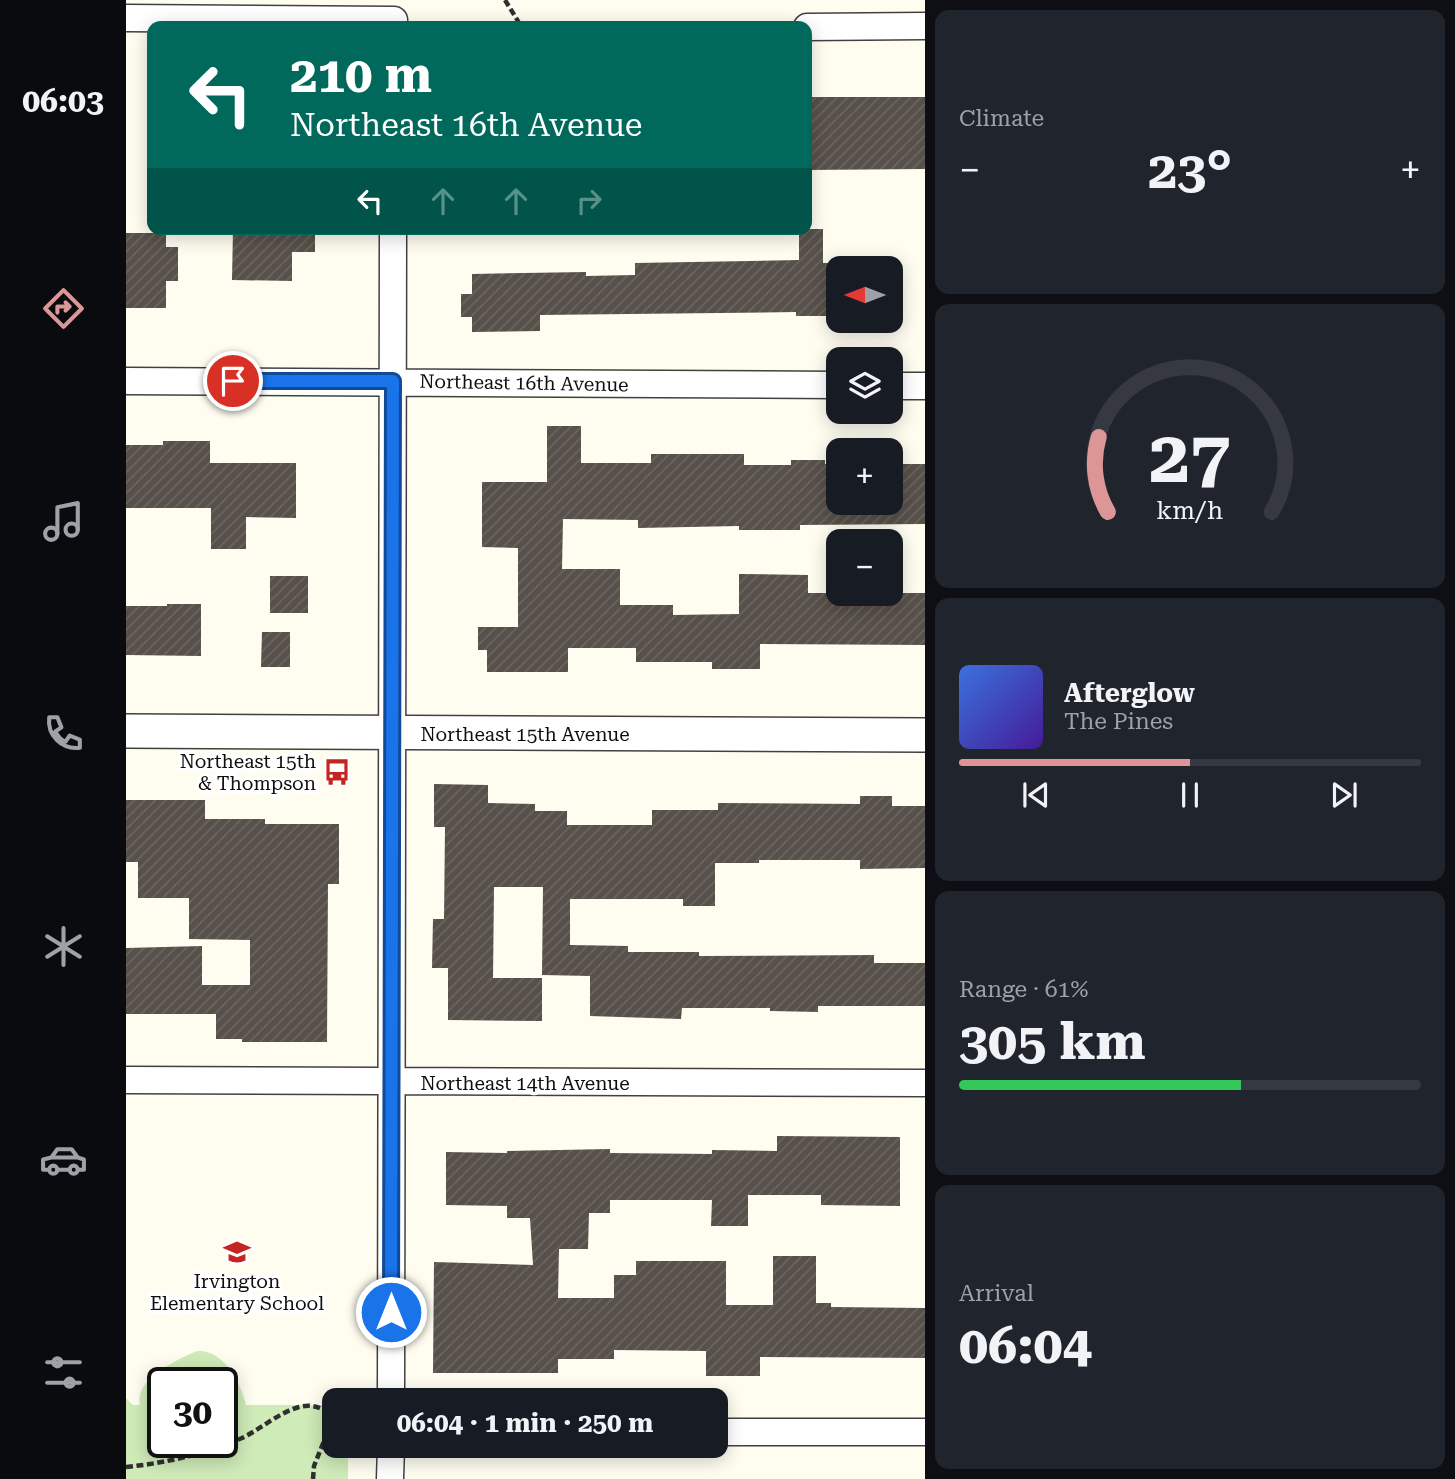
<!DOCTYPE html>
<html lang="en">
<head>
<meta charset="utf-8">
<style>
	body { margin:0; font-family:"Roboto Serif",serif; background:#20242c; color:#f1f3f6; height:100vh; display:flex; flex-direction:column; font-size:26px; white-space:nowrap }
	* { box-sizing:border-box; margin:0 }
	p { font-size:23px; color:#9ea1a6 }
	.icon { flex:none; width:38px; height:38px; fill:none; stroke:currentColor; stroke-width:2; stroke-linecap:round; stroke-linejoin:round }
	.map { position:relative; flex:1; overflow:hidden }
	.side { display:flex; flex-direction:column; gap:10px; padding:10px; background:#0d0f14; width:530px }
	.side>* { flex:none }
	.top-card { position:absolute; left:21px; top:21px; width:665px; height:214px; border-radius:14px; box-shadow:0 4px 18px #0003; background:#00695c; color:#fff; overflow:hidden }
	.needle { width:46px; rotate:270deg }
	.tools { position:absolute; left:700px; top:256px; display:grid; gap:14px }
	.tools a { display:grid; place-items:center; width:77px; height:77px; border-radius:14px; background:#171b24; box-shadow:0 4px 18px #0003; font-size:35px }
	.speed { position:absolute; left:21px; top:1367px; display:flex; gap:14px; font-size:35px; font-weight:700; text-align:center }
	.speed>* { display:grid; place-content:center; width:91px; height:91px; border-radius:50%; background:#171b24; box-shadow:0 4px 18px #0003; line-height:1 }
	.speed .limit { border:4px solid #111; border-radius:10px; background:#fff; color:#111 }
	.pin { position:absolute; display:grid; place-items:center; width:60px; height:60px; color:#fff; margin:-30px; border:4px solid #fff; border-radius:50%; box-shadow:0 2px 7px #0007 }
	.me { position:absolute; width:77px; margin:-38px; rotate:0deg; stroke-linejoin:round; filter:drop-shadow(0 0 5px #0008) }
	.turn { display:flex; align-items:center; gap:24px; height:147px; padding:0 28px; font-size:32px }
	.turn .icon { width:91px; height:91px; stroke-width:2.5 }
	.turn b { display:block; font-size:49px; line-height:60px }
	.lanes { display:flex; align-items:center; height:66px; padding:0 28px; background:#0003; justify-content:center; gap:35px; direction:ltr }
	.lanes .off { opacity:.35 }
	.big { font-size:52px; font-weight:700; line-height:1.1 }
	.side .tile { flex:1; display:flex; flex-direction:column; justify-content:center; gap:10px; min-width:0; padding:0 24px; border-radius:14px; background:#20242c }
	.side .dial { align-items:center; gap:0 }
	.dial svg { height:182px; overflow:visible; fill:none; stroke:#363941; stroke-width:7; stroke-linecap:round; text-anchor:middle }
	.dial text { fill:#f1f3f6; stroke:none }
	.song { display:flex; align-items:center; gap:21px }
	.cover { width:84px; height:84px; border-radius:10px; background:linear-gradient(135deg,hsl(220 70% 55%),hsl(260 70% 35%)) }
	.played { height:7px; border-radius:4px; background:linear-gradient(90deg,#dd9696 50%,#363941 50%) }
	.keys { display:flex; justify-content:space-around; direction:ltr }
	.heat { display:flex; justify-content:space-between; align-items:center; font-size:38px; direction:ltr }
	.charge { height:10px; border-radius:5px; background:linear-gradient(90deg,#34c759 61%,#363941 0) }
	.trip { position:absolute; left:196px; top:1388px; width:406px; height:70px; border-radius:14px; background:#171b24; box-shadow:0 4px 18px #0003; font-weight:700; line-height:70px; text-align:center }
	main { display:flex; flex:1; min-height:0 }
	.tab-bar { display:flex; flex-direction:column; width:126px; justify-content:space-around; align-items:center; background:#090b0e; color:#9ea1a6 }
	.tab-bar .icon { width:49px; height:49px }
	.tab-bar .selected { color:#dd9696 }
	.tab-bar b { font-size:32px; color:#f1f3f6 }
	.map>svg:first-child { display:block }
	.green { fill:#cfebb8; fill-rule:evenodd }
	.building { fill:url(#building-hatch) }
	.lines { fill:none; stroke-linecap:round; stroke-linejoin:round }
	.minor-casing { stroke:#414141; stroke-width:29 }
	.tertiary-casing { stroke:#414141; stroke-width:36 }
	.path { stroke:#303030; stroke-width:4.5; stroke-dasharray:7 3.5; stroke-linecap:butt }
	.minor { stroke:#fff; stroke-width:26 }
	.tertiary { stroke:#fff; stroke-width:33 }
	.route-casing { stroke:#114b97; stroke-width:18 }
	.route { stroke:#1a73e8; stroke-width:12 }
	.labels { text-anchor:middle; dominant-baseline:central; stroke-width:7; stroke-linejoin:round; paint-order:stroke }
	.street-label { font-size:19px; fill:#0e0e0e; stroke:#fff }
	.poi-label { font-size:19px; fill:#0e0e0e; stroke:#fff; text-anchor:end }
</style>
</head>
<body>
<main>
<nav class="tab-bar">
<b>06:03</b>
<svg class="icon selected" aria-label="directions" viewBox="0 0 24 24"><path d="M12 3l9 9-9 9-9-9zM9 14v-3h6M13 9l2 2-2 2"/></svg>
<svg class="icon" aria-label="music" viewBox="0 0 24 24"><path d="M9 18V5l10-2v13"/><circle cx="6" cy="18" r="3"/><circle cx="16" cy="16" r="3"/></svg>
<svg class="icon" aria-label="phone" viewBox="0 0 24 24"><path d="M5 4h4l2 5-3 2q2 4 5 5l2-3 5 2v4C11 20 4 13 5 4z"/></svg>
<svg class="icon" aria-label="climate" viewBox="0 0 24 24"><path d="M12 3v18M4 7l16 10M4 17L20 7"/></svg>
<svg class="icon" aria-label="car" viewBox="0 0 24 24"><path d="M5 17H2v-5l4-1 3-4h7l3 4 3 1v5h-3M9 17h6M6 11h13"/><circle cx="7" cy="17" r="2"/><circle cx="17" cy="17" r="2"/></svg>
<svg class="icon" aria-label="filters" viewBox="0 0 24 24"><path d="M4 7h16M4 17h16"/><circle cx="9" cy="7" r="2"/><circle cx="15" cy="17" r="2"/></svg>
</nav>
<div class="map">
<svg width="799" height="1479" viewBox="0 0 799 1479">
	<defs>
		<pattern id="building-hatch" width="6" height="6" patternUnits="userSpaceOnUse" patternTransform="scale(1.75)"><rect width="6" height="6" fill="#58504a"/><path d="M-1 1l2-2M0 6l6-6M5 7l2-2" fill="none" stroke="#6b6560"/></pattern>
	</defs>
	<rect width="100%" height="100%" fill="#fffdf0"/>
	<path class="green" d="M 71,1351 C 97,1349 115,1382 120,1405 L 208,1405 L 208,1446 L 222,1446 L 222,1479 L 0,1479 L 0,1398 L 7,1405 L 14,1405 C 7,1380 52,1359 71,1351 ZM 37,1382 L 96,1382 L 96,1442 L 37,1442 Z"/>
	<path class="building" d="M 681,97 L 799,97 L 799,169 L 681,170 Z
		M 107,229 L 189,229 L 189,252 L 166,252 L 166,281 L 106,280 Z
		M 673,229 L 697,229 L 697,263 L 712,263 L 712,316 L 670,316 L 670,312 L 414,315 L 414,331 L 346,332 L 346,317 L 335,317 L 335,294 L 346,294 L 346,274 L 460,272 L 460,276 L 509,275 L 509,263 L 673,260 Z
		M 0,233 L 40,233 L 40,247 L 52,247 L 52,281 L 40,281 L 40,308 L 0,308 Z
		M 421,426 L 455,426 L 455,463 L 525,463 L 525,454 L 618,454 L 618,465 L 665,465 L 665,460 L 699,460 L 699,464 L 712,464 L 712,502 L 765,502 L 765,464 L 799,464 L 799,524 L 674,525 L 674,530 L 613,530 L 613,526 L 512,528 L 512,520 L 437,519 L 436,569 L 494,569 L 494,605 L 547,605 L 547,615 L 613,614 L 613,574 L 682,575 L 682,593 L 799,593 L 799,645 L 634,644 L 634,669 L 586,669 L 586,662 L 510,662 L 510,648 L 442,648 L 442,672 L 361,672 L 361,650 L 352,650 L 352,627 L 392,627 L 392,548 L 356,547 L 356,482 L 421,482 Z
		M 37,441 L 84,441 L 84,463 L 170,463 L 170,518 L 120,517 L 120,549 L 85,549 L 85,508 L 0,508 L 0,445 L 37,445 Z
		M 144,576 L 182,576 L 182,613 L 144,613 Z
		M 41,604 L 75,604 L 75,656 L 0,655 L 0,606 L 41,606 Z
		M 136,632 L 164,632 L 164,667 L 135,667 Z
		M 308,784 L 362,785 L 362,803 L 409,804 L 409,811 L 441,811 L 441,825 L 526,825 L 526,810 L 592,810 L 592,803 L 734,804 L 734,796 L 766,796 L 766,806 L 799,806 L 799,868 L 734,869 L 734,860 L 633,860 L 633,863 L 589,863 L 589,906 L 557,906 L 557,899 L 444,899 L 444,945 L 502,946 L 502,952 L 573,952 L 573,956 L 748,955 L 748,963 L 799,963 L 799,1006 L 692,1006 L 692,1012 L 644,1011 L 644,1008 L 556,1008 L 555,1019 L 464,1016 L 464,976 L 416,975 L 417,887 L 368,887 L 367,978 L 416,978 L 416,1021 L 322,1020 L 322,968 L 306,968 L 307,919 L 318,919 L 319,827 L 308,827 Z
		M 0,800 L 79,800 L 79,819 L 139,819 L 139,824 L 213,824 L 213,884 L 202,884 L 201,1042 L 116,1042 L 116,1039 L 90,1039 L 90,1014 L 0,1014 L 0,948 L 76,946 L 76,985 L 124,985 L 124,940 L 63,939 L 63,898 L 12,898 L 12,862 L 0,862 Z
		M 651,1136 L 774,1137 L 774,1206 L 695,1205 L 695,1195 L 622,1195 L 622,1226 L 585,1226 L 586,1200 L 484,1200 L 484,1213 L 463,1213 L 462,1249 L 433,1249 L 432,1298 L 488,1298 L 488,1275 L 510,1275 L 510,1261 L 600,1261 L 600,1305 L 647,1305 L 647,1256 L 690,1256 L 690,1303 L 705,1303 L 705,1307 L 799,1308 L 799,1358 L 634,1357 L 634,1376 L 580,1376 L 580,1351 L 488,1350 L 488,1359 L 432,1359 L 432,1373 L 307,1373 L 308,1262 L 407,1265 L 404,1218 L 381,1218 L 381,1206 L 320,1205 L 320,1152 L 381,1153 L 381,1151 L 484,1149 L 484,1153 L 586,1154 L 586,1150 L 651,1151 Z"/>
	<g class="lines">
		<defs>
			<path id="minor" d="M 0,18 L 268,20
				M 681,27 L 799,26
				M 0,381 L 712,385
				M 765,386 L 799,386
				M 0,1080 L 799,1083
				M 265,1400 L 267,229
				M 590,1432 L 799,1432
				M 264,1479 L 265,1446"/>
			<path id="tertiary" d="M 0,731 L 799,735"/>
		</defs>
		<use href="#minor" class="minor-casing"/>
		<use href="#tertiary" class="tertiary-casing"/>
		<path class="path" d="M 379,0 L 395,26
			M 0,1467 C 40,1463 79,1454 116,1438 C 135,1429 152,1413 173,1407 C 188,1403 197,1409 208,1416
			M 187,1479 L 188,1466 L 208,1416"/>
		<use href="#minor" class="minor"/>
		<use href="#tertiary" class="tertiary"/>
	</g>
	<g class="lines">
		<defs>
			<path id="route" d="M 107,381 L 267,381 L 265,1312"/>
		</defs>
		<use href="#route" class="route-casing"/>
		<use href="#route" class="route"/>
	</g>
	<defs>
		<symbol id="bus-bare" viewBox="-9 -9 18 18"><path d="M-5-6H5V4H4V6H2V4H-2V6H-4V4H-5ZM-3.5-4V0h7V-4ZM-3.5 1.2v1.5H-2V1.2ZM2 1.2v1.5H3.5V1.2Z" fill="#c42521" stroke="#fff" stroke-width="2.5" paint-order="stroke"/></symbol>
		<symbol id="school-bare" viewBox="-9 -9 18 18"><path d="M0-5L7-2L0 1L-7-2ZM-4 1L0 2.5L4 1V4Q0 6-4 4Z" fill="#c42521" stroke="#fff" stroke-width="2.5" paint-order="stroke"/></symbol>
	</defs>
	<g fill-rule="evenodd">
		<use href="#bus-bare" x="192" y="753" width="38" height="38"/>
		<use href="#school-bare" x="92" y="1233" width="38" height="38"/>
	</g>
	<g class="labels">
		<g class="street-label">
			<text transform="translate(398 383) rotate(1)">Northeast 16th Avenue</text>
			<text x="399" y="734">Northeast 15th Avenue</text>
			<text x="399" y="1083">Northeast 14th Avenue</text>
		</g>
		<g class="poi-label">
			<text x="190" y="761">Northeast 15th<tspan x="190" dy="22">&amp; Thompson</tspan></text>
			<text x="111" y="1281" text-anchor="middle">Irvington<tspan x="111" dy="22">Elementary School</tspan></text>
		</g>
	</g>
</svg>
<div class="tools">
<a><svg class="needle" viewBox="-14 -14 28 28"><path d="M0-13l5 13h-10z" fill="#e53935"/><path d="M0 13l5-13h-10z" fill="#9ea1a6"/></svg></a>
<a><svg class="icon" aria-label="layers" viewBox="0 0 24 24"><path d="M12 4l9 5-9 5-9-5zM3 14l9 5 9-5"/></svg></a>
<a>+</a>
<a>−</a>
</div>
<div class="speed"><div class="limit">30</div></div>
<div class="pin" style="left:107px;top:381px;background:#d93025"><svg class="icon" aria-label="arrive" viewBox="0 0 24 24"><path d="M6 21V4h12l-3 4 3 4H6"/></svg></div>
<svg class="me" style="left:265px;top:1312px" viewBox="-20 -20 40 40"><circle r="17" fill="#1a73e8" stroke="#fff" stroke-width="3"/><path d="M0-11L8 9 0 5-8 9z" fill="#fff"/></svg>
<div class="trip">06:04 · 1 min · 250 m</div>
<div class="top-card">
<div class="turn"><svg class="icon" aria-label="left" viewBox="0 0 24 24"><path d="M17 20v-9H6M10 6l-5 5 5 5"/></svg><div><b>210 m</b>Northeast 16th Avenue</div></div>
<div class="lanes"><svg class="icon" aria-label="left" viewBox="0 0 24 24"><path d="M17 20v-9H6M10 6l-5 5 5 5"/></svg><svg class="icon off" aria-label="ahead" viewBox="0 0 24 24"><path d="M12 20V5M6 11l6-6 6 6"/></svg><svg class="icon off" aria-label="ahead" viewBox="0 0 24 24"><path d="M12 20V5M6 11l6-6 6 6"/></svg><svg class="icon off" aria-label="right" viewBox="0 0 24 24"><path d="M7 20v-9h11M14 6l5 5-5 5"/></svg></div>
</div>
</div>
<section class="side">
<div class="tile"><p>Climate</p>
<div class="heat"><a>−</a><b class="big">23°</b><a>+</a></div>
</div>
<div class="tile dial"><svg viewBox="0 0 100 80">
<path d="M14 69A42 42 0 1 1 86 69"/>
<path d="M14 69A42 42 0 0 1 10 36" stroke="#dd9696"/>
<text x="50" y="56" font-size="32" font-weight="700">27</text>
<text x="50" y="72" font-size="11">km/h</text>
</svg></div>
<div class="tile">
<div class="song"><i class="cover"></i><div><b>Afterglow</b><p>The Pines</p></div></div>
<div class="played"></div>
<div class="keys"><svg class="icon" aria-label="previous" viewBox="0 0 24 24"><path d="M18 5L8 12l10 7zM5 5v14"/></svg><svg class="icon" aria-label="pause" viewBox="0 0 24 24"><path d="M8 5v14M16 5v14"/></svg><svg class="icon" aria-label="next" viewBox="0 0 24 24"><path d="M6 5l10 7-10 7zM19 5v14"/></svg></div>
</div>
<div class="tile"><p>Range · 61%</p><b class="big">305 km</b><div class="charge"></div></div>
<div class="tile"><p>Arrival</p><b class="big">06:04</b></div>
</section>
</main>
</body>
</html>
